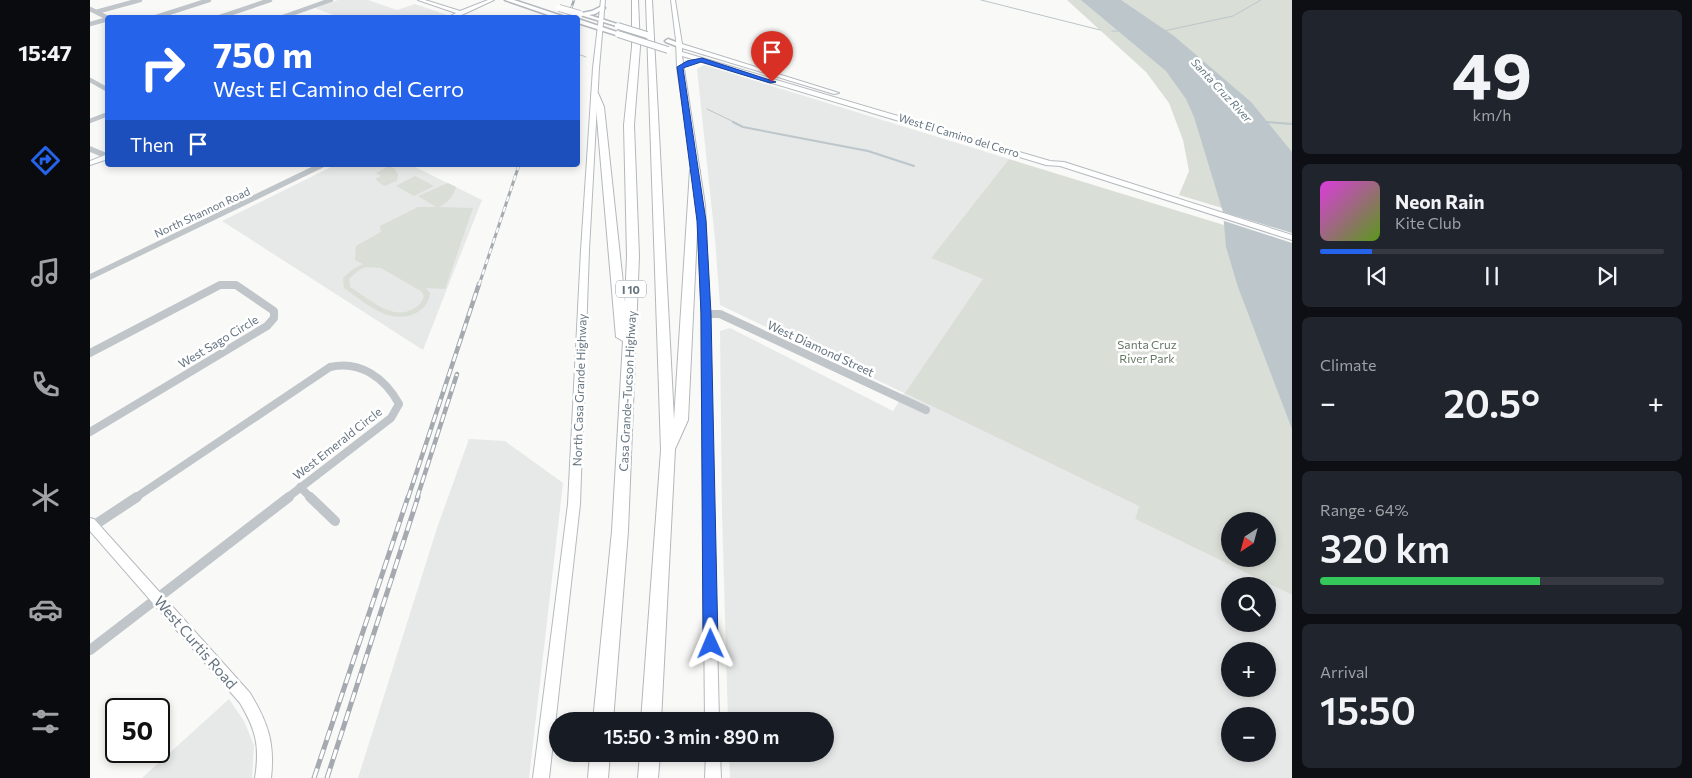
<!DOCTYPE html>
<html lang="en">
<head>
<meta charset="utf-8">
<style>
	body { margin:0; font-family:Commissioner,sans-serif; background:#20242c; color:#f1f3f6; height:100vh; display:flex; flex-direction:column; font-size:19px; white-space:nowrap }
	* { box-sizing:border-box; margin:0 }
	p { font-size:16px; color:#9ea1a6 }
	.icon { flex:none; width:28px; height:28px; fill:none; stroke:currentColor; stroke-width:2; stroke-linecap:round; stroke-linejoin:round }
	.map { position:relative; flex:1; overflow:hidden }
	.details { display:flex; flex-direction:column; gap:10px; padding:10px; background:#0d0f14; width:400px }
	.details>* { flex:none }
	.banner { position:absolute; left:15px; top:15px; width:475px; height:152px; border-radius:5px; box-shadow:0 2px 8px #0003; background:#2563eb; color:#fff; overflow:hidden }
	.needle { width:32px; rotate:216deg }
	.buttons { position:absolute; left:1131px; top:512px; display:grid; gap:10px }
	.buttons a { display:grid; place-items:center; width:55px; height:55px; border-radius:50%; background:#171b24; box-shadow:0 2px 8px #0003; font-size:25px }
	.speed { position:absolute; left:15px; top:698px; display:flex; gap:10px; font-size:25px; font-weight:700; text-align:center }
	.speed>* { display:grid; place-content:center; width:65px; height:65px; border-radius:50%; background:#171b24; box-shadow:0 2px 8px #0003; line-height:1 }
	.speed .limit { border:2px solid #111; border-radius:8px; background:#fff; color:#111 }
	.pin { position:absolute; display:grid; place-items:center; width:42px; height:42px; color:#fff; margin:-51px -21px; border-radius:50% 50% 50% 0; rotate:-45deg; box-shadow:0 0 5px #0007 }
	.pin .icon { rotate:45deg }
	.me { position:absolute; width:55px; margin:-28px; rotate:359deg; stroke-linejoin:round; filter:drop-shadow(0 0 4px #0008) }
	.turn { display:flex; align-items:center; gap:18px; height:105px; padding:0 25px; font-size:22px }
	.turn .icon { width:65px; height:65px; stroke-width:2.5 }
	.turn b { display:block; font-size:35px; line-height:42px }
	.then { display:flex; align-items:center; height:48px; padding:0 25px; background:#0003; gap:10px; font-size:19px }
	.big { font-size:38px; font-weight:600; line-height:1.1 }
	.details .card { flex:1; display:flex; flex-direction:column; justify-content:center; gap:8px; min-width:0; padding:0 18px; border-radius:8px; background:#20242c }
	.details .dial { align-items:center; gap:0 }
	.dial b { font-size:65px; line-height:1 }
	.song { display:flex; align-items:center; gap:15px }
	.cover { width:60px; height:60px; border-radius:8px; background:linear-gradient(135deg,hsl(300 70% 55%),hsl(90 70% 35%)) }
	.played { height:5px; border-radius:2px; background:linear-gradient(90deg,#2563eb 15%,#363941 15%) }
	.keys { display:flex; justify-content:space-around; direction:ltr }
	.heat { display:flex; justify-content:space-between; align-items:center; font-size:28px; direction:ltr }
	.charge { height:8px; border-radius:4px; background:linear-gradient(90deg,#34c759 64%,#363941 0) }
	.trip { position:absolute; left:459px; top:712px; width:285px; height:50px; border-radius:25px; background:#171b24; box-shadow:0 2px 8px #0003; font-weight:600; line-height:50px; text-align:center }
	main { display:flex; flex:1; min-height:0 }
	.dock { display:flex; flex-direction:column; width:90px; justify-content:space-around; align-items:center; background:#090b0e; color:#9ea1a6 }
	.dock .icon { width:35px; height:35px }
	.dock .current { color:#2563eb }
	.dock b { font-size:22px; color:#f1f3f6 }
	.map>svg:first-child { display:block }
	.built { fill:#e7e8e8; fill-rule:evenodd }
	.green { fill:#d9ded6; fill-rule:evenodd }
	.water { fill:#bcc6cb }
	.pier { fill:#f9f9f7 }
	.lines { fill:none; stroke-linecap:round; stroke-linejoin:round }
	.stream-far1 { stroke:#bcc6cb; stroke-width:1 }
	.stream { stroke:#bcc6cb; stroke-width:2 }
	.secondary-casing { stroke:#b5babf; stroke-width:2 }
	.primary-casing { stroke:#b4b9bd; stroke-width:3 }
	.highway-casing { stroke:#b4b8bc; stroke-width:2 }
	.street-far3 { stroke:#c0c5c9; stroke-width:4.5 }
	.street-far2 { stroke:#c0c5c9; stroke-width:5.5 }
	.street-far1 { stroke:#c0c5c9; stroke-width:8 }
	.street { stroke:#c0c5c9; stroke-width:10 }
	.secondary { fill:#fff; fill-rule:evenodd }
	.primary { fill:#fff; fill-rule:evenodd }
	.highway { fill:#fff; fill-rule:evenodd }
	.rail-far3-casing { stroke:#a4aab0; stroke-width:2.5 }
	.rail-far2-casing { stroke:#a4aab0; stroke-width:3 }
	.rail-far1-casing { stroke:#a4aab0; stroke-width:4.5 }
	.rail-casing { stroke:#a4aab0; stroke-width:5 }
	.rail-far3 { stroke:#fff; stroke-width:1; stroke-dasharray:4.5; stroke-linecap:butt }
	.rail-far2 { stroke:#fff; stroke-width:2; stroke-dasharray:5.5; stroke-linecap:butt }
	.rail-far1 { stroke:#fff; stroke-width:2.5; stroke-dasharray:8; stroke-linecap:butt }
	.rail { stroke:#fff; stroke-width:3; stroke-dasharray:10; stroke-linecap:butt }
	.primary-bridge-casing { stroke:#b4b9bd; stroke-width:8; stroke-linecap:butt }
	.primary-bridge { stroke:#fff; stroke-width:6 }
	.route { fill:#2563eb; stroke:#184099 }
	.labels { text-anchor:middle; dominant-baseline:central; stroke-width:5; stroke-linejoin:round; paint-order:stroke }
	.far-water-label { font-size:11px; font-style:italic; fill:#657982; stroke:#fff }
	.far-street-label { font-size:11px; fill:#657481; stroke:#fff }
	.shield { fill:#fff; stroke:#939ea7; stroke-width:1 }
	.shield-label { font-size:11px; font-weight:bold; fill:#657481 }
	.street-label { font-size:12px; fill:#657481; stroke:#fff }
	.park-label { font-size:12px; fill:#667964; stroke:#fff }
	.near-street-label { font-size:15px; fill:#657481; stroke:#fff }
</style>
</head>
<body>
<main>
<nav class="dock">
<b>15:47</b>
<svg class="icon current" aria-label="directions" viewBox="0 0 24 24"><path d="M12 3l9 9-9 9-9-9zM9 14v-3h6M13 9l2 2-2 2"/></svg>
<svg class="icon" aria-label="music" viewBox="0 0 24 24"><path d="M9 18V5l10-2v13"/><circle cx="6" cy="18" r="3"/><circle cx="16" cy="16" r="3"/></svg>
<svg class="icon" aria-label="phone" viewBox="0 0 24 24"><path d="M5 4h4l2 5-3 2q2 4 5 5l2-3 5 2v4C11 20 4 13 5 4z"/></svg>
<svg class="icon" aria-label="climate" viewBox="0 0 24 24"><path d="M12 3v18M4 7l16 10M4 17L20 7"/></svg>
<svg class="icon" aria-label="car" viewBox="0 0 24 24"><path d="M5 17H2v-5l4-1 3-4h7l3 4 3 1v5h-3M9 17h6M6 11h13"/><circle cx="7" cy="17" r="2"/><circle cx="17" cy="17" r="2"/></svg>
<svg class="icon" aria-label="filters" viewBox="0 0 24 24"><path d="M4 7h16M4 17h16"/><circle cx="9" cy="7" r="2"/><circle cx="15" cy="17" r="2"/></svg>
</nav>
<div class="map">
<svg width="1202" height="778" viewBox="0 0 1202 778">
	<rect width="100%" height="100%" fill="#f9f9f7"/>
	<path class="built" d="M 248,0 L 278,0 L 307,10 L 325,4 L 357,15 L 351,18 L 249,17 L 225,8 Z
		M 614,65 L 919,159 L 841,258 L 894,279 L 1049,506 L 1045,519 L 1202,595 L 1202,778 L 640,778 L 639,754 L 735,754 L 735,721 L 638,721 L 632,513 L 630,331 L 640,328 L 803,411 L 814,393 L 630,305 L 625,239 L 607,69 ZM 1140,586 L 1178,586 L 1178,624 L 1140,624 ZM 1140,651 L 1178,651 L 1178,689 L 1140,689 ZM 1140,716 L 1178,716 L 1178,754 L 1140,754 Z
		M 245,165 L 321,165 L 392,200 L 333,350 L 132,221 Z
		M 379,439 L 415,441 L 473,483 L 439,778 L 268,778 L 347,528 Z
		M 139,699 L 154,721 L 164,745 L 162,778 L 52,778 Z"/>
	<path class="green" d="M 977,0 L 1202,0 L 1202,229 L 1089,195 L 1099,171 L 1093,140 L 1079,103 L 1056,72 Z
		M 919,159 L 1202,246 L 1202,595 L 1045,519 L 1049,506 L 815,393 L 893,279 L 841,258 ZM 1140,521 L 1178,521 L 1178,559 L 1140,559 Z
		M 299,166 L 305,169 L 308,175 L 307,181 L 294,186 L 285,179 L 291,176 L 286,173 Z
		M 325,176 L 344,186 L 324,196 L 306,186 Z
		M 358,183 L 366,187 C 365,195 356,204 349,207 L 383,208 L 355,289 L 336,288 L 340,293 C 339,302 335,307 328,312 C 300,327 276,303 254,288 L 253,278 L 263,269 L 273,264 L 265,260 L 266,246 L 291,232 L 290,226 L 328,207 L 346,207 L 328,196 ZM 276,267 L 291,268 L 331,291 L 334,296 C 332,303 328,307 321,310 C 300,320 277,297 260,287 L 259,279 L 269,270 Z"/>
	<path class="water" d="M 991,0 L 1031,0 L 1084,36 L 1161,102 L 1202,152 L 1202,429 L 1148,287 L 1136,247 L 1133,212 L 1104,117 L 1096,99 L 1076,71 Z"/>
	<path class="pier" d="M 1130,211 L 1202,233 L 1202,243 L 1131,220 Z"/>
	<g class="lines">
		<path class="stream-far1" d="M 891,0 L 1010,30
			M 1022,31 L 1031,31
			M 1074,31 L 1143,16 L 1171,0
			M 488,54 L 496,57
			M 617,109 L 646,123
			M 1176,122 L 1193,123"/>
		<path class="stream" d="M 643,122 L 653,127 L 778,151 L 824,166
			M 1176,122 L 1202,124"/>
		<defs>
			<path id="secondary" d="M 328,0 L 335,0 L 370,11 L 398,0 L 404,0 L 365,18 L 357,18 L 366,13 Z
				M 511,0 L 515,0 L 509,68 L 499,250 L 490,504 L 459,778 L 443,778 L 478,504 L 491,250 L 503,68 Z
				M 581,0 L 585,0 L 592,44 L 749,93 L 744,94 L 592,48 L 592,52 L 960,161 L 974,162 L 1202,235 L 1202,240 L 970,166 L 956,165 L 592,56 L 615,205 L 619,300 L 629,721 L 615,721 L 611,300 L 607,205 L 587,67 L 586,40 Z
				M 18,154 L 18,159 L 0,165 L 0,161 Z
				M 0,518 L 4,519 L 160,693 C 178,723 185,743 181,778 L 165,778 C 170,746 166,730 150,703 L 0,531 Z
				M 616,754 L 630,754 L 631,778 L 615,778 Z"/>
			<path id="primary" d="M 415,0 L 424,0 L 478,18 L 467,18 Z
				M 510,7 L 515,8 L 505,14 L 499,15 L 530,25 L 530,27 L 487,14 L 502,11 Z
				M 488,19 L 530,33 L 531,34 L 526,35 L 488,23 Z
				M 578,39 L 591,44 L 592,45 L 589,47 L 576,42 L 575,41 Z"/>
			<path id="highway" d="M 542,0 L 548,0 L 550,47 L 544,125 L 549,256 L 538,531 L 523,721 L 503,721 L 522,531 L 533,341 L 526,337 L 506,107 L 501,95 L 508,93 L 514,107 L 535,302 L 537,256 L 534,125 L 542,47 Z
				M 556,0 L 562,0 L 584,420 L 600,170 L 605,167 L 610,170 L 598,420 L 585,449 L 571,721 L 551,721 L 571,450 Z
				M 500,754 L 520,754 L 518,778 L 498,778 Z
				M 550,754 L 570,754 L 568,778 L 548,778 Z"/>
		</defs>
		<use href="#secondary" class="secondary-casing"/>
		<use href="#primary" class="primary-casing"/>
		<use href="#highway" class="highway-casing"/>
		<path class="street-far3" d="M 0,9 L 18,18
			M 6,12 L 50,0
			M 63,18 L 119,0
			M 127,18 L 180,0
			M 190,18 L 241,0
			M 0,24 L 18,19
			M 0,80 L 18,90
			M 0,121 L 18,114"/>
		<path class="street-far2" d="M 0,149 L 17,156
			M 0,277 L 232,165"/>
		<path class="street-far1" d="M 616,314 L 630,314 L 836,410
			M 0,353 L 130,285 L 146,285 L 184,311 L 184,318 L 177,326 L 0,432
			M 210,487 L 221,498
			M 45,498 L 240,367 C 270,360 295,378 309,404 L 301,418 L 197,498"/>
		<path class="street" d="M 220,497 L 245,521
			M 3,526 L 47,497
			M 0,650 L 199,497"/>
		<use href="#secondary" class="secondary"/>
		<use href="#primary" class="primary"/>
		<use href="#highway" class="highway"/>
		<defs>
			<path id="rail-far3" d="M 478,18 L 484,0"/>
			<path id="rail-far2" d="M 389,285 L 429,165"/>
			<path id="rail-far1" d="M 318,498 L 389,284
				M 327,498 L 367,374"/>
			<path id="rail" d="M 224,778 L 318,497
				M 237,778 L 328,497"/>
		</defs>
		<use href="#rail-far3" class="rail-far3-casing"/>
		<use href="#rail-far2" class="rail-far2-casing"/>
		<use href="#rail-far1" class="rail-far1-casing"/>
		<use href="#rail" class="rail-casing"/>
		<use href="#rail-far3" class="rail-far3"/>
		<use href="#rail-far2" class="rail-far2"/>
		<use href="#rail-far1" class="rail-far1"/>
		<use href="#rail" class="rail"/>
		<defs>
			<path id="primary-bridge" d="M 469,8 L 490,14
				M 528,26 L 557,35
				M 528,34 L 578,50"/>
		</defs>
		<use href="#primary-bridge" class="primary-bridge-casing"/>
		<use href="#primary-bridge" class="primary-bridge"/>
	</g>
	<path class="route" d="M 612,58 L 686,82 L 680,83 L 611,62 L 593,68 L 616,221 L 621,314 L 628,644 L 626,649 L 621,651 L 615,649 L 613,644 L 611,314 L 607,221 L 587,67 L 597,61 Z"/>
	<g class="labels">
		<g class="far-water-label">
			<text transform="translate(1132 90) rotate(47)">Santa Cruz River</text>
		</g>
		<g class="far-street-label">
			<text transform="translate(869 135) rotate(17)">West El Camino del Cerro</text>
			<text transform="translate(112 212) rotate(-25)">North Shannon Road</text>
		</g>
		<rect class="shield" x="526" y="280.5" width="30" height="17" rx="4"/>
		<g class="shield-label">
			<text x="541" y="289">I 10</text>
		</g>
		<g class="street-label">
			<text transform="translate(128 341) rotate(-31)">West Sago Circle</text>
			<text transform="translate(731 348) rotate(25)">West Diamond Street</text>
			<text transform="translate(489 390) rotate(-88)">North Casa Grande Highway</text>
			<text transform="translate(537 391) rotate(-87)">Casa Grande-Tucson Highway</text>
			<text transform="translate(247 443) rotate(-38)">West Emerald Circle</text>
		</g>
		<g class="park-label">
			<text x="1057" y="344">Santa Cruz<tspan x="1057" dy="14">River Park</tspan></text>
		</g>
		<g class="near-street-label">
			<text transform="translate(106 642) rotate(49)">West Curtis Road</text>
		</g>
	</g>
</svg>
<div class="buttons">
<a><svg class="needle" viewBox="-14 -14 28 28"><path d="M0-13l5 13h-10z" fill="#e53935"/><path d="M0 13l5-13h-10z" fill="#9ea1a6"/></svg></a>
<a><svg class="icon" aria-label="search" viewBox="0 0 24 24"><circle cx="10" cy="10" r="6"/><path d="M15 15l6 6"/></svg></a>
<a>+</a>
<a>−</a>
</div>
<div class="speed"><div class="limit">50</div></div>
<div class="pin" style="left:682px;top:82px;background:#d93025"><svg class="icon" aria-label="arrive" viewBox="0 0 24 24"><path d="M6 21V4h12l-3 4 3 4H6"/></svg></div>
<svg class="me" style="left:621px;top:644px" viewBox="-20 -20 40 40"><path d="M0-17L14 15 0 8-14 15z" fill="#2563eb" stroke="#fff" stroke-width="4"/></svg>
<div class="trip">15:50 · 3 min · 890 m</div>
<div class="banner">
<div class="turn"><svg class="icon" aria-label="right" viewBox="0 0 24 24"><path d="M7 20v-9h11M14 6l5 5-5 5"/></svg><div><b>750 m</b>West El Camino del Cerro</div></div>
<div class="then">Then<svg class="icon" aria-label="arrive" viewBox="0 0 24 24"><path d="M6 21V4h12l-3 4 3 4H6"/></svg></div>
</div>
</div>
<section class="details">
<div class="card dial"><b>49</b><p>km/h</p></div>
<div class="card">
<div class="song"><i class="cover"></i><div><b>Neon Rain</b><p>Kite Club</p></div></div>
<div class="played"></div>
<div class="keys"><svg class="icon" aria-label="previous" viewBox="0 0 24 24"><path d="M18 5L8 12l10 7zM5 5v14"/></svg><svg class="icon" aria-label="pause" viewBox="0 0 24 24"><path d="M8 5v14M16 5v14"/></svg><svg class="icon" aria-label="next" viewBox="0 0 24 24"><path d="M6 5l10 7-10 7zM19 5v14"/></svg></div>
</div>
<div class="card"><p>Climate</p>
<div class="heat"><a>−</a><b class="big">20.5°</b><a>+</a></div>
</div>
<div class="card"><p>Range · 64%</p><b class="big">320 km</b><div class="charge"></div></div>
<div class="card"><p>Arrival</p><b class="big">15:50</b></div>
</section>
</main>
</body>
</html>
